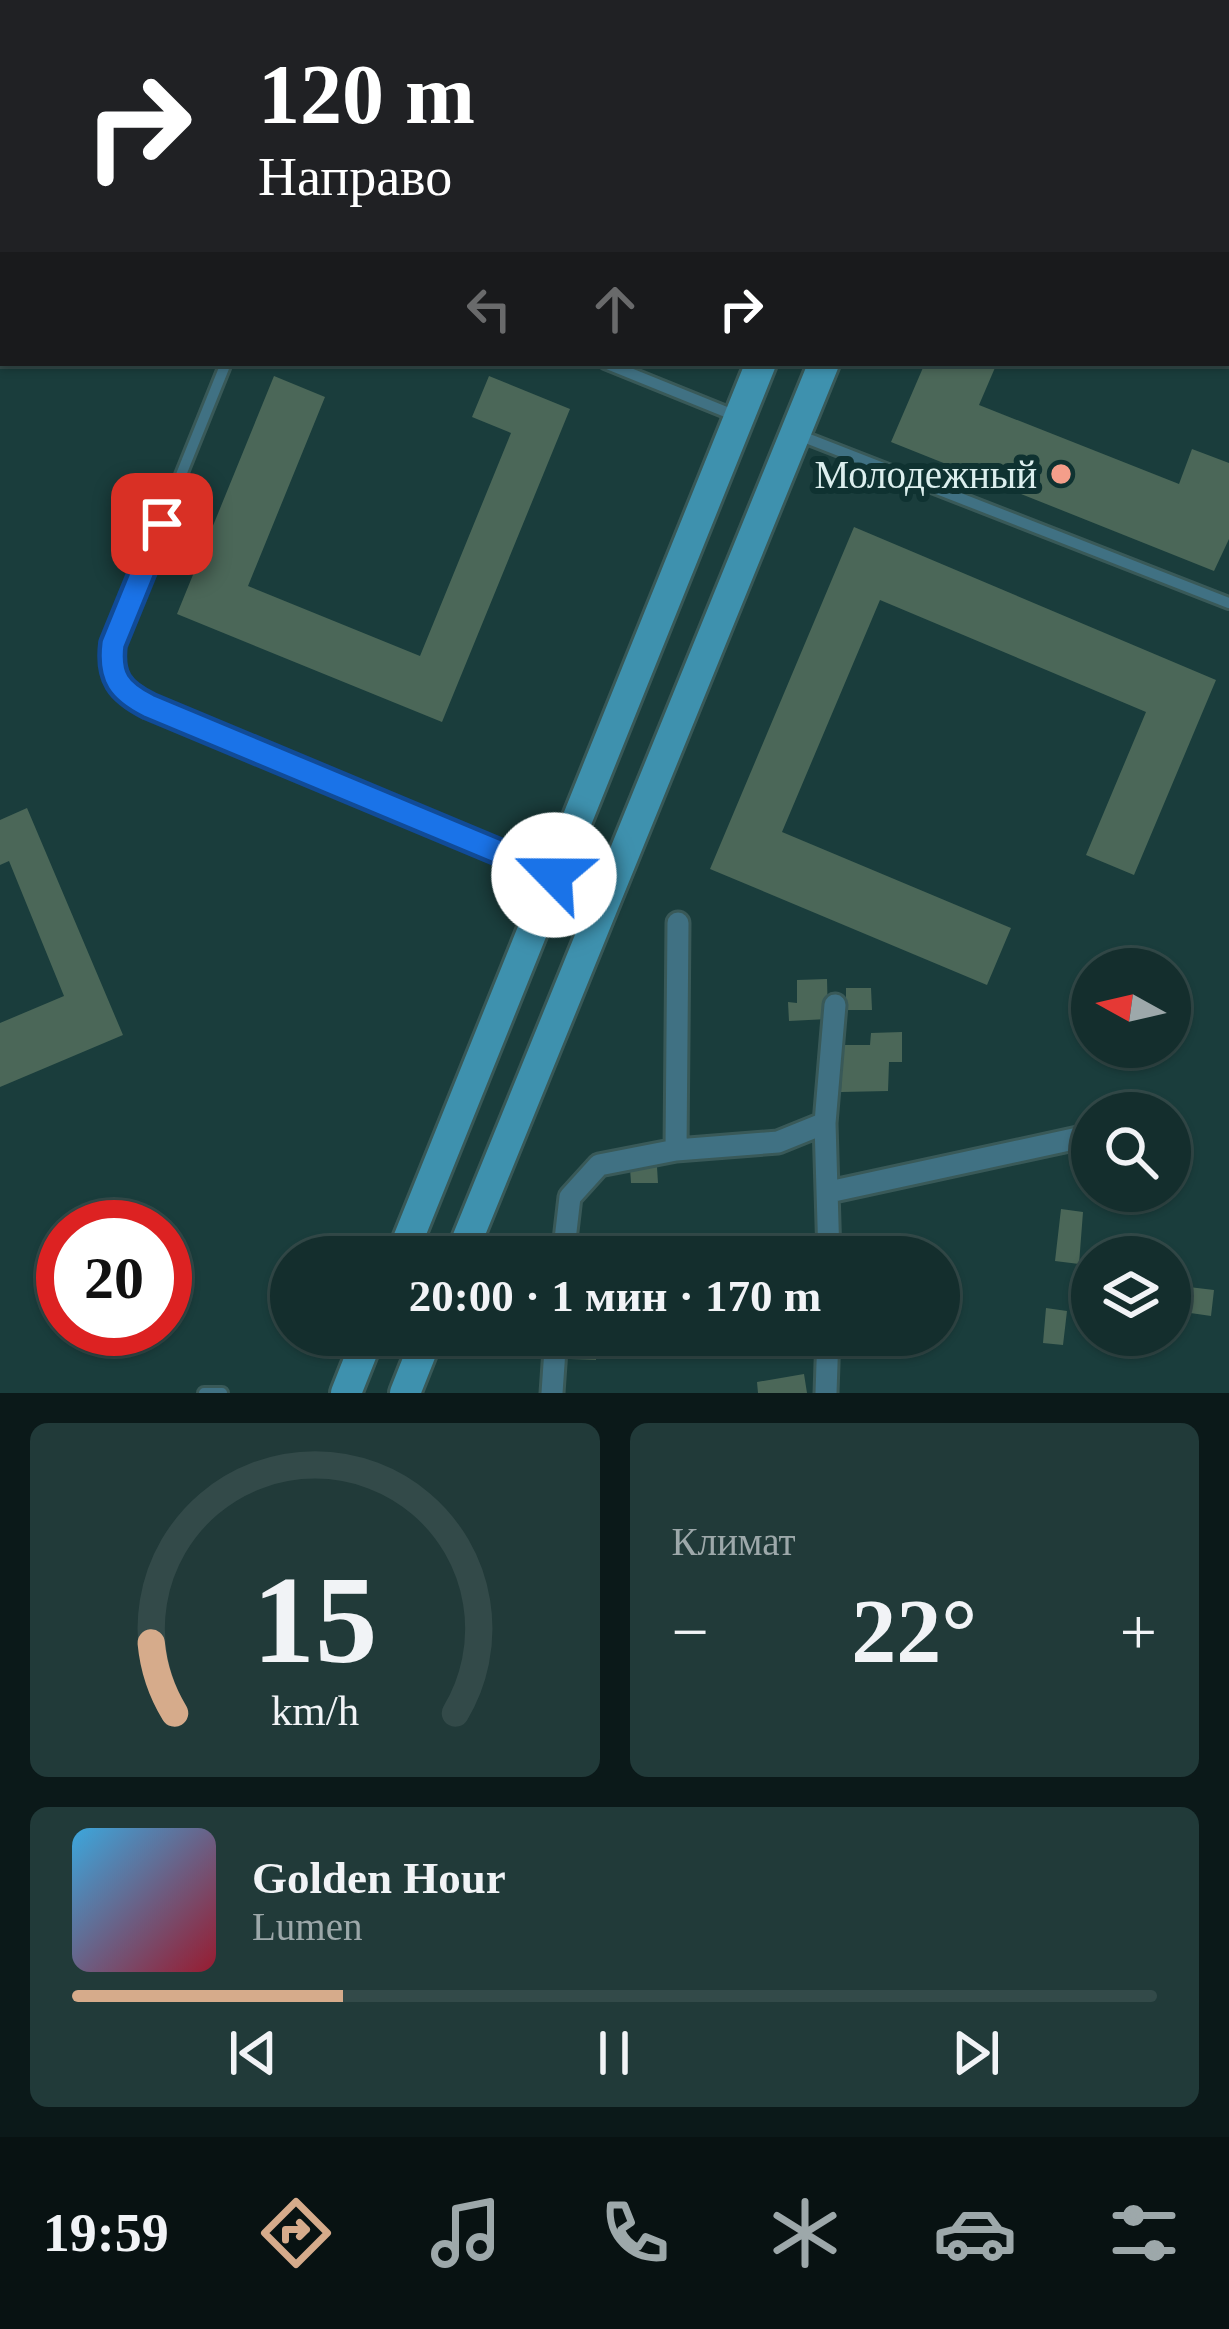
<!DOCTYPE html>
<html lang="ru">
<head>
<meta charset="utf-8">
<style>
	body { margin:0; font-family:Georgia,serif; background:#213a39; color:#f1f3f6; height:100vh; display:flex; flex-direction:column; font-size:45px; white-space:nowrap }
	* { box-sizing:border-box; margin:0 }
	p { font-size:39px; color:#9da8aa }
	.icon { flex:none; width:66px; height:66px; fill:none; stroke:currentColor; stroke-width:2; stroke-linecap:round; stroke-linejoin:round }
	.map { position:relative; height:1393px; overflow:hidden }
	.drawer { display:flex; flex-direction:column; gap:30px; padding:30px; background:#0b1919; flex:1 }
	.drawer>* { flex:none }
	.top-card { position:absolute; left:0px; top:0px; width:1230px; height:366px; box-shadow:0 3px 9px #0004,0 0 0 3px #334a49; background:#202124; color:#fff; overflow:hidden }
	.needle { width:78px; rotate:278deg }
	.tools { position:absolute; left:1071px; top:948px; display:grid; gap:24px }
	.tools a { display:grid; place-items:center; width:120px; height:120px; border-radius:50%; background:#142e2d; box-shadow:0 3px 9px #0004,0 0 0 3px #334a49; font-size:60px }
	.speed { position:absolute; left:36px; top:1200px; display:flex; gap:24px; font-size:60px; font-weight:700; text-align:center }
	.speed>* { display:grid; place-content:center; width:156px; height:156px; border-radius:50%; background:#142e2d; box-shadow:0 3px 9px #0004,0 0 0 3px #334a49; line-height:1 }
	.speed .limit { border:18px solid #d22; background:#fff; color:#111 }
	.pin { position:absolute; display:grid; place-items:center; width:102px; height:102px; color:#fff; margin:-51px; border-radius:24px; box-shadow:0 6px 18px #0006 }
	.me { position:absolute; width:132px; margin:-66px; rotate:293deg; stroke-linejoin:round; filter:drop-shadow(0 0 9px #0008) }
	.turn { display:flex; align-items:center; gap:42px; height:252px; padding:0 60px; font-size:54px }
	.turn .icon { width:156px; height:156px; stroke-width:2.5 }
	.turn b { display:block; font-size:84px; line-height:102px }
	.lanes { display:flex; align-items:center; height:114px; padding:0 60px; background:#0003; justify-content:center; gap:60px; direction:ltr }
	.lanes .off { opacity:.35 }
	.big { font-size:90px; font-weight:700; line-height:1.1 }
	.drawer .widget { flex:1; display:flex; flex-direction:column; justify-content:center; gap:18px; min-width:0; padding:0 42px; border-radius:18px; background:#213a39 }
	.drawer .dial { align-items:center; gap:0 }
	.dial svg { height:312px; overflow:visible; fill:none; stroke:#334a49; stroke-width:7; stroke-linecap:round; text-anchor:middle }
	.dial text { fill:#f1f3f6; stroke:none }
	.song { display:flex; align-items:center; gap:36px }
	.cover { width:144px; height:144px; border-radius:18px; background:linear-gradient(135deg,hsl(200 70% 55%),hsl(350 70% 35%)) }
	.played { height:12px; border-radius:6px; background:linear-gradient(90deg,#d6ab8b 25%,#334a49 25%) }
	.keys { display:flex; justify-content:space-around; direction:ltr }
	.heat { display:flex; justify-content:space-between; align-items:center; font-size:66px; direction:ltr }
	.drawer .tiles { flex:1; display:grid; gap:30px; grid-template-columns:1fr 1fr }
	.widget:last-child { grid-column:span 2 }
	.trip { position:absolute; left:270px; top:1236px; width:690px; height:120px; border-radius:60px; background:#142e2d; box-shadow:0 3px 9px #0004,0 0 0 3px #334a49; font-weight:700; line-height:120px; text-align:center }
	.dock { display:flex; height:192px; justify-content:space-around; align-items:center; background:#081212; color:#9da8aa }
	.dock .icon { width:84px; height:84px }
	.dock .selected { color:#d6ab8b }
	.dock b { font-size:54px; color:#f1f3f6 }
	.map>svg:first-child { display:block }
	.building { fill:#4b6758 }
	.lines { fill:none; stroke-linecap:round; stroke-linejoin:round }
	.lane-casing { stroke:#395958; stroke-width:16 }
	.street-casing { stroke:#395958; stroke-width:27 }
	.secondary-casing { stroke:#395958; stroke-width:36 }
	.lane { stroke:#407183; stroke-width:10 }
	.street { stroke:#407183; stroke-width:21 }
	.secondary { stroke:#3e91ae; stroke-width:30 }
	.route-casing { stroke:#114b97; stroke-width:30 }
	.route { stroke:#1a73e8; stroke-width:21 }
	.poi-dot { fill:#f49e8a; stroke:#0f3231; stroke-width:4.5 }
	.labels { text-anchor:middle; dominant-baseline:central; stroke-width:12; stroke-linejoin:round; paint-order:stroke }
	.poi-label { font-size:39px; fill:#dcefee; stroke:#0f3231; text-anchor:end }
</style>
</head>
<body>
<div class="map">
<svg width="1229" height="1393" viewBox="0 0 1229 1393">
	<rect width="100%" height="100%" fill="#1a3d3c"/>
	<path class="building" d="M 925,363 L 997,363 L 979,405 L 1179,484 L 1192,449 L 1229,463 L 1229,539 L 1214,571 L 891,442 Z
		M 274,376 L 325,397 L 248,586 L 420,656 L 511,433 L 472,417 L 489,376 L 570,409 L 442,722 L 177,614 Z
		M 854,527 L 1216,680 L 1134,875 L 1086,855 L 1146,712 L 880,600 L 782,832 L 1011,928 L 987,985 L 710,869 Z
		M 27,808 L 123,1035 L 0,1087 L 0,1023 L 64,996 L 9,861 L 0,865 L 0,820 Z
		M 827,979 L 828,1019 L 789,1021 L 788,1002 L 797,1003 L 797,980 Z
		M 846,988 L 871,988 L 872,1010 L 846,1010 Z
		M 902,1032 L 902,1062 L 889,1062 L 888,1091 L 841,1092 L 842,1045 L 870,1045 L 871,1033 Z
		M 657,1167 L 658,1183 L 631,1183 L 630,1168 Z
		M 1061,1209 L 1083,1212 L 1079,1264 L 1055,1261 Z
		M 1172,1285 L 1214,1290 L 1211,1316 L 1170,1310 Z
		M 1046,1308 L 1067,1311 L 1063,1345 L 1043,1343 Z
		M 571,1335 L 597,1335 L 596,1360 L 570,1359 Z
		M 804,1374 L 807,1393 L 758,1393 L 757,1382 Z"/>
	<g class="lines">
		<defs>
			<path id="lane" d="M 1017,0 L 1024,3
				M 384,3 L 385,0
				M 0,82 L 3,83
				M 1227,84 L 1229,85
				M 226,363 L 113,644 L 113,678 L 133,698 L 149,706 L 551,874
				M 605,363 L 736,416
				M 796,434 L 1229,603
				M 204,1393 L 222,1393"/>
			<path id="street" d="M 676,1150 L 678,923
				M 829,1192 L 1092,1135
				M 563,1257 L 570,1197 L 599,1165 L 676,1150 L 778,1142 L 825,1123
				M 829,1257 L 825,1123 L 835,1005
				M 552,1393 L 556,1335
				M 826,1393 L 828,1335"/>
			<path id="secondary" d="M 906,3 L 907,0
				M 968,3 L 969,0
				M 401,1257 L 761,363
				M 460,1257 L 824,363
				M 346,1393 L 369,1335
				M 405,1393 L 428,1335"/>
		</defs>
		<use href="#lane" class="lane-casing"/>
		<use href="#street" class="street-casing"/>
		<use href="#secondary" class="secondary-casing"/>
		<use href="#lane" class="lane"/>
		<use href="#street" class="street"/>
		<use href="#secondary" class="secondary"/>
	</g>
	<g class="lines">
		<defs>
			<path id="route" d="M 162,524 L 113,644 C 109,677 119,691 149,706 L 554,875"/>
		</defs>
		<use href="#route" class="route-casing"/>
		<use href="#route" class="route"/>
	</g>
	<circle class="poi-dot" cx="1061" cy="474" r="12"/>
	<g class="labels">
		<g class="poi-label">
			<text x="1037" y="474">Молодежный</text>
		</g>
	</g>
</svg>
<div class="tools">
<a><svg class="needle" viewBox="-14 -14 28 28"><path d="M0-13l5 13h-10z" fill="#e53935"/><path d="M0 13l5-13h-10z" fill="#9da8aa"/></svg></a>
<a><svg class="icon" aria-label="search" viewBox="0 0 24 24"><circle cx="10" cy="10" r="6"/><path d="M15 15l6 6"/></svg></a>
<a><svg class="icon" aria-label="layers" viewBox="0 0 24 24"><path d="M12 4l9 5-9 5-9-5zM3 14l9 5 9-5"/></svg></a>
</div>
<div class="speed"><div class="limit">20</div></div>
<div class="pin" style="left:162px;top:524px;background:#d93025"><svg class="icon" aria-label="arrive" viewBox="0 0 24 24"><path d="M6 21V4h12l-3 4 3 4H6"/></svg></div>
<svg class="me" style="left:554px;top:875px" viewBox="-20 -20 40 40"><circle r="19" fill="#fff"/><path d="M0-13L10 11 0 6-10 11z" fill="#1a73e8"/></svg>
<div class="trip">20:00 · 1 мин · 170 m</div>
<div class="top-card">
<div class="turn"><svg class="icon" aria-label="right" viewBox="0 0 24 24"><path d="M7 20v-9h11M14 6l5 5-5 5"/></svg><div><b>120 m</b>Направо</div></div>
<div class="lanes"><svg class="icon off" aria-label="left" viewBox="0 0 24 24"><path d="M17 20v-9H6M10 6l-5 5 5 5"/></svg><svg class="icon off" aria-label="ahead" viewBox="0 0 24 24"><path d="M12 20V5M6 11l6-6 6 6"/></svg><svg class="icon" aria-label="right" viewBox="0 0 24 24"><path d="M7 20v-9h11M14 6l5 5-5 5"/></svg></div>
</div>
</div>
<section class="drawer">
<div class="tiles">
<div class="widget dial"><svg viewBox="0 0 100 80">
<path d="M14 69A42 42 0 1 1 86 69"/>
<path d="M14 69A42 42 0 0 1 8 51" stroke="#d6ab8b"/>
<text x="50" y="56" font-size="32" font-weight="700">15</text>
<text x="50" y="72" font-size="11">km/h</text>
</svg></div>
<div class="widget"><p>Климат</p>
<div class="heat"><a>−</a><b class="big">22°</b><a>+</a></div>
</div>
<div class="widget">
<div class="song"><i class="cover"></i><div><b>Golden Hour</b><p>Lumen</p></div></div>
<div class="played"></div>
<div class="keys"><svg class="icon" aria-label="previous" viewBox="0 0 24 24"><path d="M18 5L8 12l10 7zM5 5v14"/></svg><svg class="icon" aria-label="pause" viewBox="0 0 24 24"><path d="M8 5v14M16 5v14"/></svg><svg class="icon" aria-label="next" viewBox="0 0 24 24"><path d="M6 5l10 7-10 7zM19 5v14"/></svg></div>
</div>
</div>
</section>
<nav class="dock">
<b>19:59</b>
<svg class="icon selected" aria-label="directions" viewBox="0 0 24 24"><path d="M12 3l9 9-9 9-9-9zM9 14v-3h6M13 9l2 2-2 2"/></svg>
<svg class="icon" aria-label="music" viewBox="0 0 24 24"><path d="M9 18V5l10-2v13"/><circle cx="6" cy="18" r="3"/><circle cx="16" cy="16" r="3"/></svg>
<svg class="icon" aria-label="phone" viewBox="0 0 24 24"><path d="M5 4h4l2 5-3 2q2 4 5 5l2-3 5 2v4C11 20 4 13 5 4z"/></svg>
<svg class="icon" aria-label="climate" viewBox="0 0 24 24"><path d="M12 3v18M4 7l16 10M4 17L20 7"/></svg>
<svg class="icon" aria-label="car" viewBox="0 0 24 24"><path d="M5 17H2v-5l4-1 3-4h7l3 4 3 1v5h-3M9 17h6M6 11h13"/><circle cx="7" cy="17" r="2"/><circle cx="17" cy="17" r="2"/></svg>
<svg class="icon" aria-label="filters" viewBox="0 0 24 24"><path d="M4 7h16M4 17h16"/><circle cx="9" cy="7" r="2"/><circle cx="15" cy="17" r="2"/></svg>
</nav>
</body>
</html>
